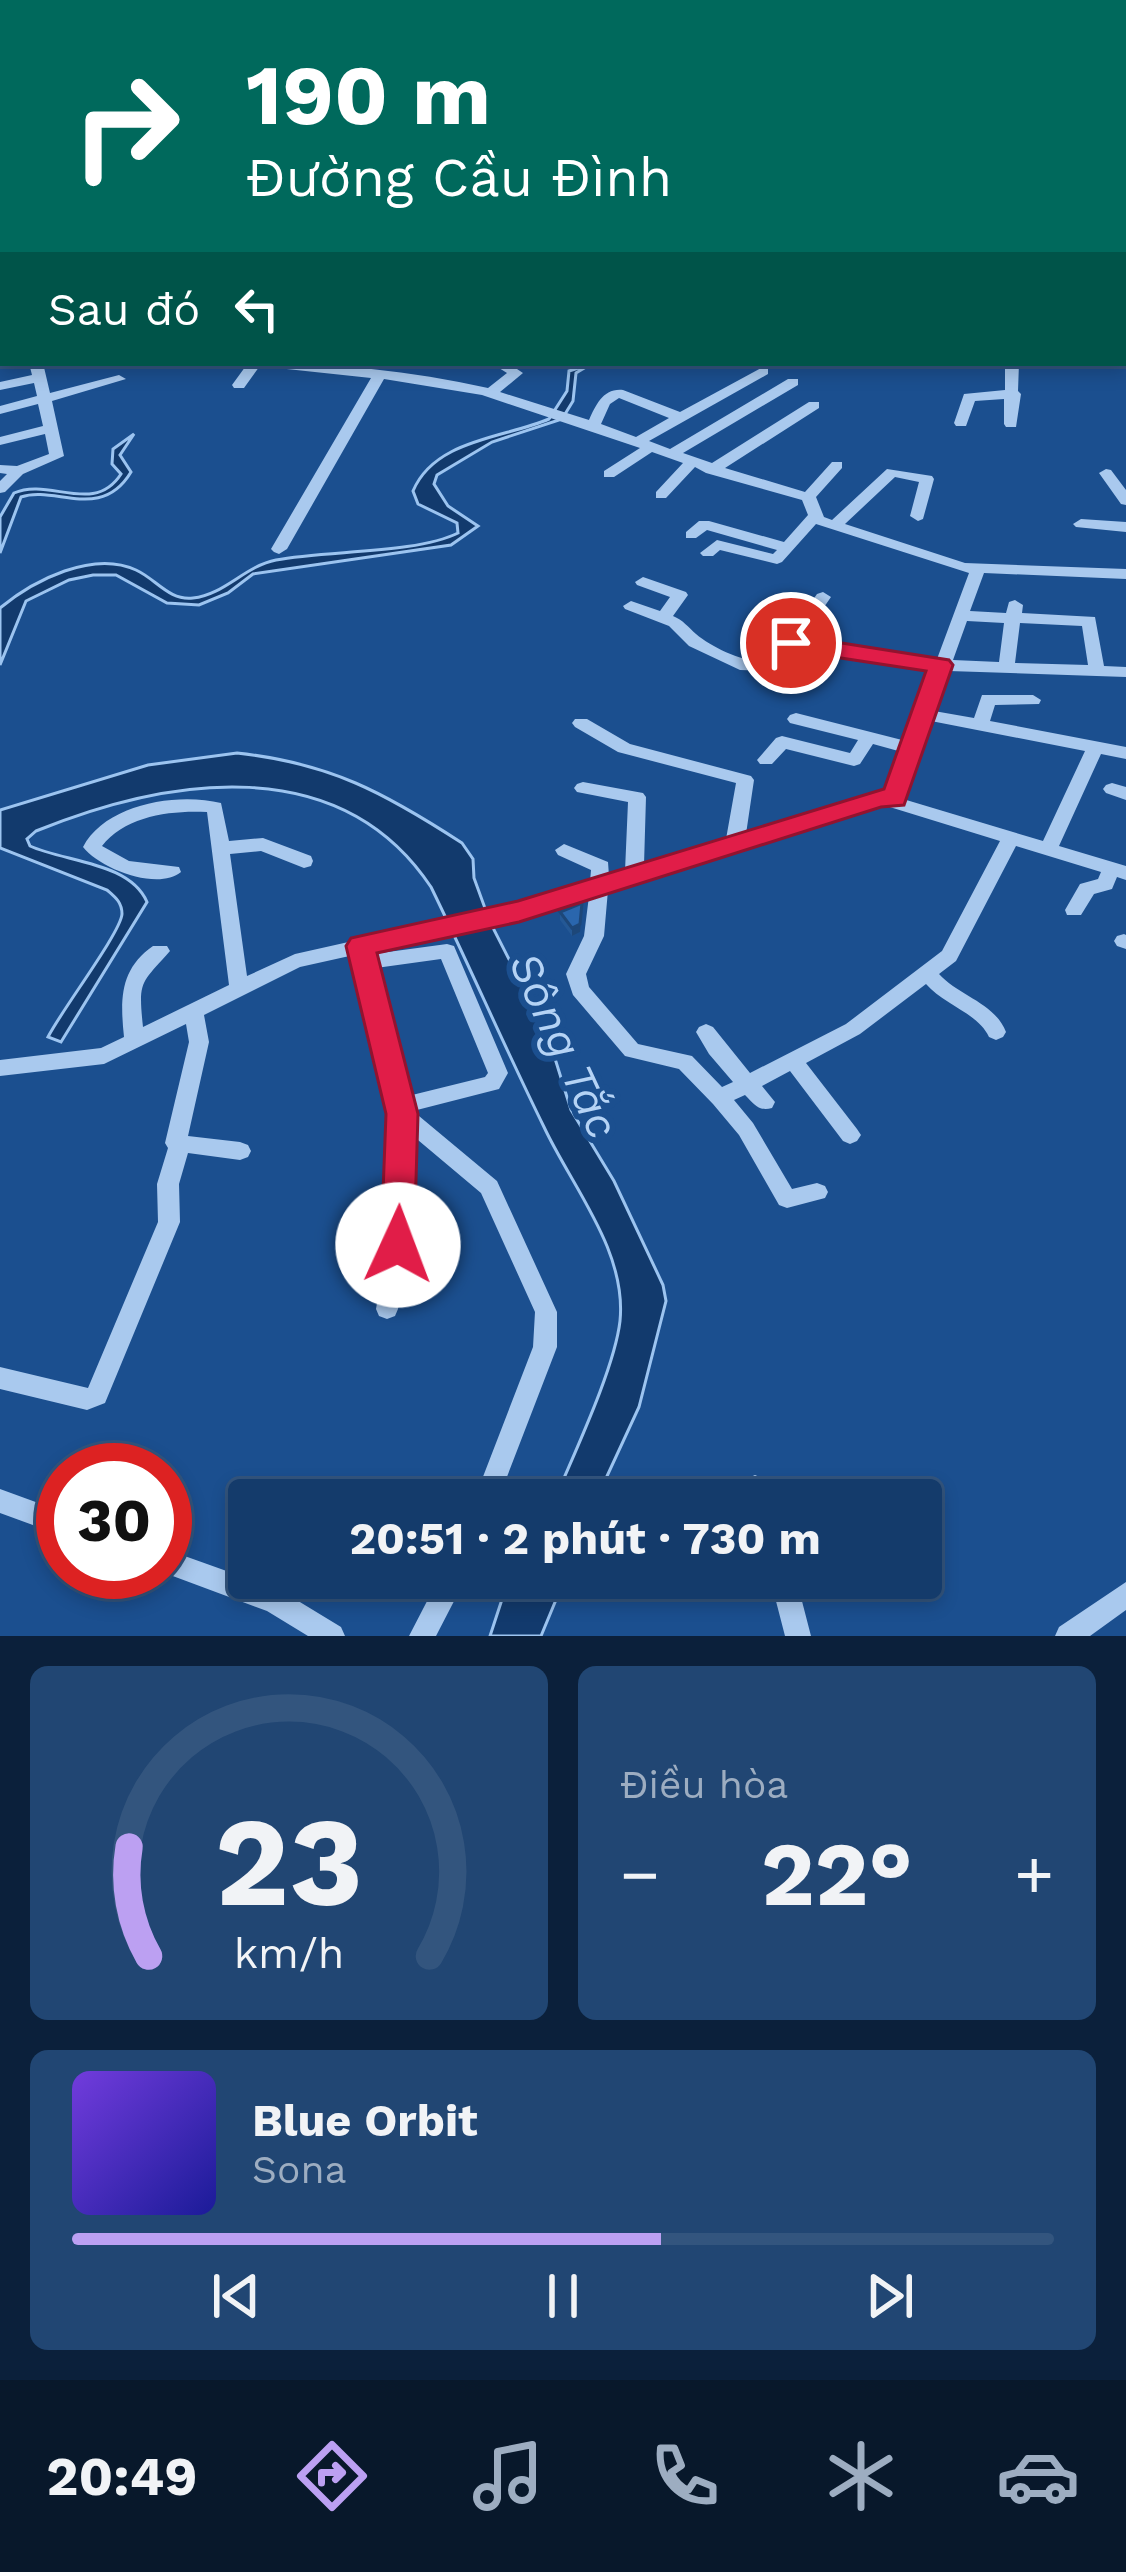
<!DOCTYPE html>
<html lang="vi">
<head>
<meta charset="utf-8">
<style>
	body { margin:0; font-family:"Work Sans",sans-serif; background:#214673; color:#f1f3f6; height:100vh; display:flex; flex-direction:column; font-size:45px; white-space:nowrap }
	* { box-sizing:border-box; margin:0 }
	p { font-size:39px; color:#9dadc1 }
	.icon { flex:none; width:66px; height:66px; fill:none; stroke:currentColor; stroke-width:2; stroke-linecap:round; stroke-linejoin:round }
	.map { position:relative; height:1636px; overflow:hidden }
	.side { display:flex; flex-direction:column; gap:30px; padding:30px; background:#0b203b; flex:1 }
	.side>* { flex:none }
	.banner { position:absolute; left:0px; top:0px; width:1128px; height:366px; box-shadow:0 6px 18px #0003,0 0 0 3px #33557e; background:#00695c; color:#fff; overflow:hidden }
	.speed { position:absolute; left:36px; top:1443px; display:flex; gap:24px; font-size:60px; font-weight:700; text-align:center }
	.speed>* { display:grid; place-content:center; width:156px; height:156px; border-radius:50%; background:#143b6b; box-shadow:0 6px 18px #0003,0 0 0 3px #33557e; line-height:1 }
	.speed .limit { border:18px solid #d22; background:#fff; color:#111 }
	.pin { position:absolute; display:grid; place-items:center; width:102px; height:102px; color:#fff; margin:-51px; border:6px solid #fff; border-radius:50%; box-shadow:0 3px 12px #0007 }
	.me { position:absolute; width:132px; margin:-66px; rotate:2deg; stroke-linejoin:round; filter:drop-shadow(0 0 9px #0008) }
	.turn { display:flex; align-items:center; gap:42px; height:252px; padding:0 48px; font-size:54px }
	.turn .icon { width:156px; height:156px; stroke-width:2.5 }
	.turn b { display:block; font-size:84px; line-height:102px }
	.then { display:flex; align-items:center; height:114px; padding:0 48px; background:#0003; gap:24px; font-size:45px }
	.big { font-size:90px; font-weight:700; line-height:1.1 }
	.side .card { flex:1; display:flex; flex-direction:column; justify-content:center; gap:18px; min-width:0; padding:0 42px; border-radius:18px; background:#214673 }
	.side .dial { align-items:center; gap:0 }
	.dial svg { height:312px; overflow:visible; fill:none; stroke:#33557e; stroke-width:7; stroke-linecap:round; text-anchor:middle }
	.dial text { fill:#f1f3f6; stroke:none }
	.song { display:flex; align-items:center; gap:36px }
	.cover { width:144px; height:144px; border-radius:18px; background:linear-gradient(135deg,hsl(260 70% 55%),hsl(240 70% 35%)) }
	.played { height:12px; border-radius:6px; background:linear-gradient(90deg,#bca0f2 60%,#33557e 60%) }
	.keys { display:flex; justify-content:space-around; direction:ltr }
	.heat { display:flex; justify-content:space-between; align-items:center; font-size:66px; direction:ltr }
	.side .tiles { flex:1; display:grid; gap:30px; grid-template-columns:1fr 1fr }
	.card:last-child { grid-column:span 2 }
	.trip { position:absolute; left:228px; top:1479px; width:714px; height:120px; border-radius:12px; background:#143b6b; box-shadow:0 6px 18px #0003,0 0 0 3px #33557e; font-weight:700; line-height:120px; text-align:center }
	.dock { display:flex; height:192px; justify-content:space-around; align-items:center; background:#08182b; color:#9dadc1 }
	.dock .icon { width:84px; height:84px }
	.dock .on { color:#bca0f2 }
	.dock b { font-size:54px; color:#f1f3f6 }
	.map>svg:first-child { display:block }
	.water { fill:#123a6d; stroke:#9cc4f0; stroke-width:3 }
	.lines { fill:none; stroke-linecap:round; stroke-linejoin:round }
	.minor { fill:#a9c9ee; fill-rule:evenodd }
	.wall { fill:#245895 }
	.shaded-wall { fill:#1d4779 }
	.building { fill:#2a66ad; stroke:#1d4779; stroke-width:3 }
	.route { fill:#e11d48; stroke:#92132f; stroke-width:3 }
	.labels { text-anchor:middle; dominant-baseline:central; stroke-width:12; stroke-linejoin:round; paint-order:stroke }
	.water-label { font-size:45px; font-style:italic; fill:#b5d3f5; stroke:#1b4f8f }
</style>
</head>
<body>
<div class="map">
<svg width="1126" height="1636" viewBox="0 0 1126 1636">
	<rect width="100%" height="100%" fill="#1b4f8f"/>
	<path class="water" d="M 591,364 L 576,373 L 573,401 L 562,419 L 492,442 L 437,475 L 434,484 L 448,506 L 478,526 L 451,545 L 253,574 L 228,593 L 199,605 L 167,603 L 116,575 L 93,575 L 69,580 L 26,601 L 0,665 L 0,608 C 34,580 93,550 136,570 C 156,579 169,601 193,598 C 224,595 245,566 276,560 C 326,550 416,554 458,533 L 457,523 L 418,504 L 413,491 C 435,439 505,438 549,419 L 567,391 L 569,371 Z
		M 134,434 L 120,455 L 131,472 C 101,522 55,485 21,497 L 0,553 L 0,517 L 14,493 C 49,477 94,516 121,474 L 112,464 L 113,449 Z
		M 237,753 C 330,763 385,793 462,843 L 473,859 L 474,878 L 490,922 L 548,1036 L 571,1110 L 614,1181 L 663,1285 L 666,1301 L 639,1407 L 596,1500 L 547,1500 L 561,1485 C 579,1443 615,1365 620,1321 C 627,1251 572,1187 544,1127 C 505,1048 470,967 431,887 C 340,750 169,777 36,831 L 27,839 L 30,846 C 65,862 130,862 147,902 L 61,1042 L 48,1037 C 61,1011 121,932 122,914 C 122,902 115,897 107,890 L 0,848 L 0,810 L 148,765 Z
		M 509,1578 L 565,1578 L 541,1636 L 490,1636 Z"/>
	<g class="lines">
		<path class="minor" d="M 154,0 L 164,0 L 165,3 L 155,3 Z
			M 210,0 L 224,0 L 221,3 L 207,3 Z
			M 327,0 L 339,0 L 342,3 L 330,3 Z
			M 358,0 L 376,0 L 371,3 L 353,3 Z
			M 398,0 L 411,0 L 414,3 L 401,3 Z
			M 447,0 L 467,0 L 462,3 L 442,3 Z
			M 524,0 L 535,0 L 538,3 L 527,3 Z
			M 561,0 L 572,0 L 575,3 L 564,3 Z
			M 601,0 L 613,0 L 616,3 L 604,3 Z
			M 657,0 L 674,0 L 669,3 L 652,3 Z
			M 737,0 L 749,0 L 752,3 L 740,3 Z
			M 0,110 L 3,110 L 3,116 L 0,116 Z
			M 0,159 L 3,159 L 3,165 L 0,165 Z
			M 3,178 L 3,195 L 0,196 L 0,179 Z
			M 1125,209 L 1126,209 L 1126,217 L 1125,217 Z
			M 0,226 L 3,226 L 3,234 L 0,234 Z
			M 3,323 L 3,331 L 0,332 L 0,324 Z
			M 1125,348 L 1126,348 L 1126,356 L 1125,356 Z
			M 3,358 L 3,363 L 9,363 L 0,367 L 0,359 Z
			M 29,363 L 43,363 L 50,393 L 119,375 L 126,379 L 52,401 L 64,456 L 23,474 L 5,492 L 0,493 L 0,481 L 7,474 L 0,473 L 0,465 L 17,466 L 49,454 L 45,434 L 0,445 L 0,437 L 43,426 L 38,404 L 0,414 L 0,406 L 37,396 L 34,383 L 0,390 L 0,382 L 32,375 Z
			M 248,363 C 328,363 409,370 488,388 L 507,373 L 491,363 L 508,363 L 523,373 L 500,392 L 589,420 C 596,405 603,388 623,390 L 680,412 L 763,367 L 768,368 L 768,374 L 649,441 L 670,449 L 788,379 L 798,379 L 798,385 L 683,453 L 712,463 L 809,402 L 819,402 L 819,408 L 725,468 L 805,492 L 832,462 L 842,462 L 842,468 L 816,497 L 824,517 L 832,520 L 887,469 L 932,476 L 934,479 L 923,519 L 918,521 L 910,516 L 919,482 L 895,477 L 845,524 L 965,563 L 1126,569 L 1126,579 L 984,573 L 970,611 L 1006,613 L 1009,602 L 1015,600 L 1023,605 L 1022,613 L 1095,617 L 1104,666 L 1126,667 L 1126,677 L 949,671 L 934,711 L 974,718 L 982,695 L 1033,695 L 1041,700 L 1039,704 L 995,705 L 990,721 L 1126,747 L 1126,759 L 1101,754 L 1059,846 L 1126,866 L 1126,880 L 1117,877 L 1112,889 L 1094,894 L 1081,915 L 1067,915 L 1065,910 L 1080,884 L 1098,879 L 1101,872 L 1016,846 L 956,961 L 939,974 C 959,996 995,1003 1006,1032 L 1003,1037 L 996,1040 L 989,1037 C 978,1013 944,1005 926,984 L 860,1034 L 806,1063 L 857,1129 L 861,1135 L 857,1141 L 850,1144 L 843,1141 L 790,1071 L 762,1086 L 775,1102 L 772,1108 C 759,1112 754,1104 745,1095 L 734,1100 L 753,1123 L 792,1189 L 817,1183 L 825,1186 L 828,1192 L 825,1198 L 787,1208 L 779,1205 L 739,1135 L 713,1104 L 679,1069 L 625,1056 L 573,995 L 566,974 L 584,936 L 589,896 L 519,918 L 372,951 L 373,954 L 447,944 L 454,946 L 508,1073 L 499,1089 L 413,1111 L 497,1181 L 557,1312 L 557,1347 L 498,1500 L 474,1500 L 533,1347 L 535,1312 L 481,1193 L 412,1135 L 409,1245 L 398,1309 L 395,1316 L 387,1319 L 379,1316 L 376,1309 L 387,1245 L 392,1114 L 354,955 L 300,967 L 204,1015 L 209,1042 L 188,1136 L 240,1142 L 248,1145 L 251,1151 L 248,1157 L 240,1160 L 188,1153 L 179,1184 L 180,1222 L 105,1403 L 87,1410 L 0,1389 L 0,1367 L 88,1388 L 158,1222 L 157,1184 L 168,1148 L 165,1143 L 189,1042 L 186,1024 L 104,1064 L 0,1076 L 0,1060 L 101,1048 L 124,1037 C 120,999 120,969 153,946 L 167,946 L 170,951 C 141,984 138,980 143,1027 L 229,985 L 207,812 C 171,810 125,816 102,846 L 129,861 L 179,867 L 181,872 C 158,891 100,869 83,847 C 105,804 177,792 221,803 L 229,841 L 263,838 L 311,856 L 313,861 L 311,866 L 304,868 L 261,851 L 230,854 L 247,976 L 295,954 L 518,904 L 590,882 L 591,870 L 558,855 L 555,850 L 564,844 L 608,862 L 609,876 L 625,871 L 628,802 L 577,792 L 574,788 L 577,784 L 583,782 L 643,793 L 646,797 L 644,865 L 726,839 L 736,783 L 618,752 L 575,727 L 572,723 L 575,719 L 587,719 L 630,744 L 751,776 L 754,780 L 746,834 L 880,792 L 887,794 L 902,752 L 873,744 L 860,764 L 854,766 L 786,749 L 772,764 L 760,764 L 757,760 L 776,738 L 782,736 L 850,753 L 858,740 L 790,723 L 787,719 L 790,715 L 796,713 L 906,741 L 915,717 L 914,714 L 918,710 L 933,669 L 795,649 L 770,671 L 740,670 L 689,646 L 669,626 L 625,609 L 623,606 L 631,601 L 660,611 L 670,597 L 637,585 L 635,582 L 643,577 L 686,592 L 688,595 L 673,616 C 683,620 688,627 696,634 C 711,647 740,660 760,662 L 785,639 L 817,594 L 823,592 L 831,597 L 802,639 L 937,659 L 969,573 L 816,524 L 782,562 L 777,564 L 720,550 L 713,556 L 703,556 L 700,553 L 717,540 L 773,554 L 777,550 L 707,530 L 696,538 L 686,538 L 686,532 L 699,521 L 709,521 L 784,542 L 808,515 L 802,500 L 706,473 L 695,467 L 666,498 L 656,498 L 656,492 L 683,463 L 652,452 L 614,477 L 604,477 L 604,471 L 640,448 L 482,395 L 384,379 L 287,549 L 279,554 L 274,552 L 271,549 L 371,378 L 268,367 L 262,363 L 244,388 L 234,388 L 232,385 ZM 619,398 L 669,418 L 636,437 L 601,424 L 610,404 ZM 967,621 L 1004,623 L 999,662 L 953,660 ZM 1020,623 L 1082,626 L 1088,665 L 1015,663 ZM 931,721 L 1085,751 L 1043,841 L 903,799 ZM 880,804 L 1000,841 L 942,951 L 846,1024 L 750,1073 L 713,1027 L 706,1024 L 699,1027 L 696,1032 L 709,1054 L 733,1082 L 722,1087 L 692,1056 L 638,1044 L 589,987 L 586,974 L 604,936 L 608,890 ZM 441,959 L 488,1073 L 485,1077 L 408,1096 L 376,968 Z
			M 1005,363 L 1019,363 L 1018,391 L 1021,394 L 1016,427 L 1006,427 L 1004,424 L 1004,399 L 975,401 L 966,426 L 956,426 L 954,423 L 964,394 L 1005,390 Z
			M 1106,469 L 1111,470 L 1126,490 L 1126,505 L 1121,504 L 1099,473 Z
			M 1081,519 L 1126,522 L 1126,532 L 1076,527 L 1073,524 Z
			M 1112,783 L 1126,787 L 1126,800 L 1106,793 L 1103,789 L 1106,785 Z
			M 1124,934 L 1126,935 L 1126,949 L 1117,946 L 1114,941 L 1117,936 Z
			M 755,1475 L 764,1479 L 771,1500 L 747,1500 L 743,1487 L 746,1479 Z
			M 319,1487 L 328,1491 L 331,1500 L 307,1500 L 310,1491 Z
			M 0,1489 L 63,1512 L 63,1536 L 0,1513 Z
			M 165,1549 L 269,1586 L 272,1578 L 298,1578 L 290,1596 L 341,1627 L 345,1636 L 308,1636 L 267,1611 L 162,1572 L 165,1572 Z
			M 439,1578 L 466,1578 L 436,1636 L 409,1636 Z
			M 770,1578 L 796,1578 L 811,1636 L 785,1636 Z
			M 1126,1582 L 1126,1610 L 1090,1636 L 1055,1636 L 1059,1627 Z"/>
	</g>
	<path class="wall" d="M 560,912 L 580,932 L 572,936 L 560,920 Z"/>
	<path class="shaded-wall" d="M 582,903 L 580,932 L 572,936 L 572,928 Z"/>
	<path class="building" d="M 582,903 L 580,924 L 572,928 L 560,912 Z"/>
	<path class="route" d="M 791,635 L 949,660 L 953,665 L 904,805 L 881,807 L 519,922 L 377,953 L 418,1114 L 414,1245 L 409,1255 L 398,1259 L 386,1255 L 381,1245 L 386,1114 L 346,946 L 351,938 L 518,901 L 884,789 L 926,671 L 782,649 L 778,643 Z"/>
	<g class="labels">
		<g class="water-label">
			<text transform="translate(564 1045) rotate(65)">Sông Tắc</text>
		</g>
	</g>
</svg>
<div class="speed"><div class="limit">30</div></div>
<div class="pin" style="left:791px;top:643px;background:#d93025"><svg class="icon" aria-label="arrive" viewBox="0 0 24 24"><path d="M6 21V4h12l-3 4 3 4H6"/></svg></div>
<svg class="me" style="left:398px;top:1245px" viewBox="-20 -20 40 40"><circle r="19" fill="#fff"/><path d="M0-13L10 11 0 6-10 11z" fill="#e11d48"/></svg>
<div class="trip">20:51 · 2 phút · 730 m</div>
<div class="banner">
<div class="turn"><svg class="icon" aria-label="right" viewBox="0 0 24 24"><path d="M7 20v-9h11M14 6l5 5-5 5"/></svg><div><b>190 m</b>Đường Cầu Đình</div></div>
<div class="then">Sau đó<svg class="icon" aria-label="left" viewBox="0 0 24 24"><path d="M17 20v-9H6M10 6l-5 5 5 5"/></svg></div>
</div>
</div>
<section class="side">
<div class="tiles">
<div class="card dial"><svg viewBox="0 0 100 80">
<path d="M14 69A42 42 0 1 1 86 69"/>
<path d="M14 69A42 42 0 0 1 9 41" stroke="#bca0f2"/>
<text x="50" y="56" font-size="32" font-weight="700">23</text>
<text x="50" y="72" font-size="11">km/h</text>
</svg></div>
<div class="card"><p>Điều hòa</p>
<div class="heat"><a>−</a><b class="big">22°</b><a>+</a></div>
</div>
<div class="card">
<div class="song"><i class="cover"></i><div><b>Blue Orbit</b><p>Sona</p></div></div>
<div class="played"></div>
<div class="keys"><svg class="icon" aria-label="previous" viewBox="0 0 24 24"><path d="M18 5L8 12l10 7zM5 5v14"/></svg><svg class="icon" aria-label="pause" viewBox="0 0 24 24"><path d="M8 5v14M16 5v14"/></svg><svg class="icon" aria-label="next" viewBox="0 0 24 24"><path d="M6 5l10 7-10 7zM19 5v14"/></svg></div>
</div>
</div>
</section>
<nav class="dock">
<b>20:49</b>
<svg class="icon on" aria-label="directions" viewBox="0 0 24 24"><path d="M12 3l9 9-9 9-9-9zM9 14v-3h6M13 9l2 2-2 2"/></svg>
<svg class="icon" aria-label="music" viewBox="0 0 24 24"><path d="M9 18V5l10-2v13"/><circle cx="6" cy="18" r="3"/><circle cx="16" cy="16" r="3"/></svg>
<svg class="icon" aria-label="phone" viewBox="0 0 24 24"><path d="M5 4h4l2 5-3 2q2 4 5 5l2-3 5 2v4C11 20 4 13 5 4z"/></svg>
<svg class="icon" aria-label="climate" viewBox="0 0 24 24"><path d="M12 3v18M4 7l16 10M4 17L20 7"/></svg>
<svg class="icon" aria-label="car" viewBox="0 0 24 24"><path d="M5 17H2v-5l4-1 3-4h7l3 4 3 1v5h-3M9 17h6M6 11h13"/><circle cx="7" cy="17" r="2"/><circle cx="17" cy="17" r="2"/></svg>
</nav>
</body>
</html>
